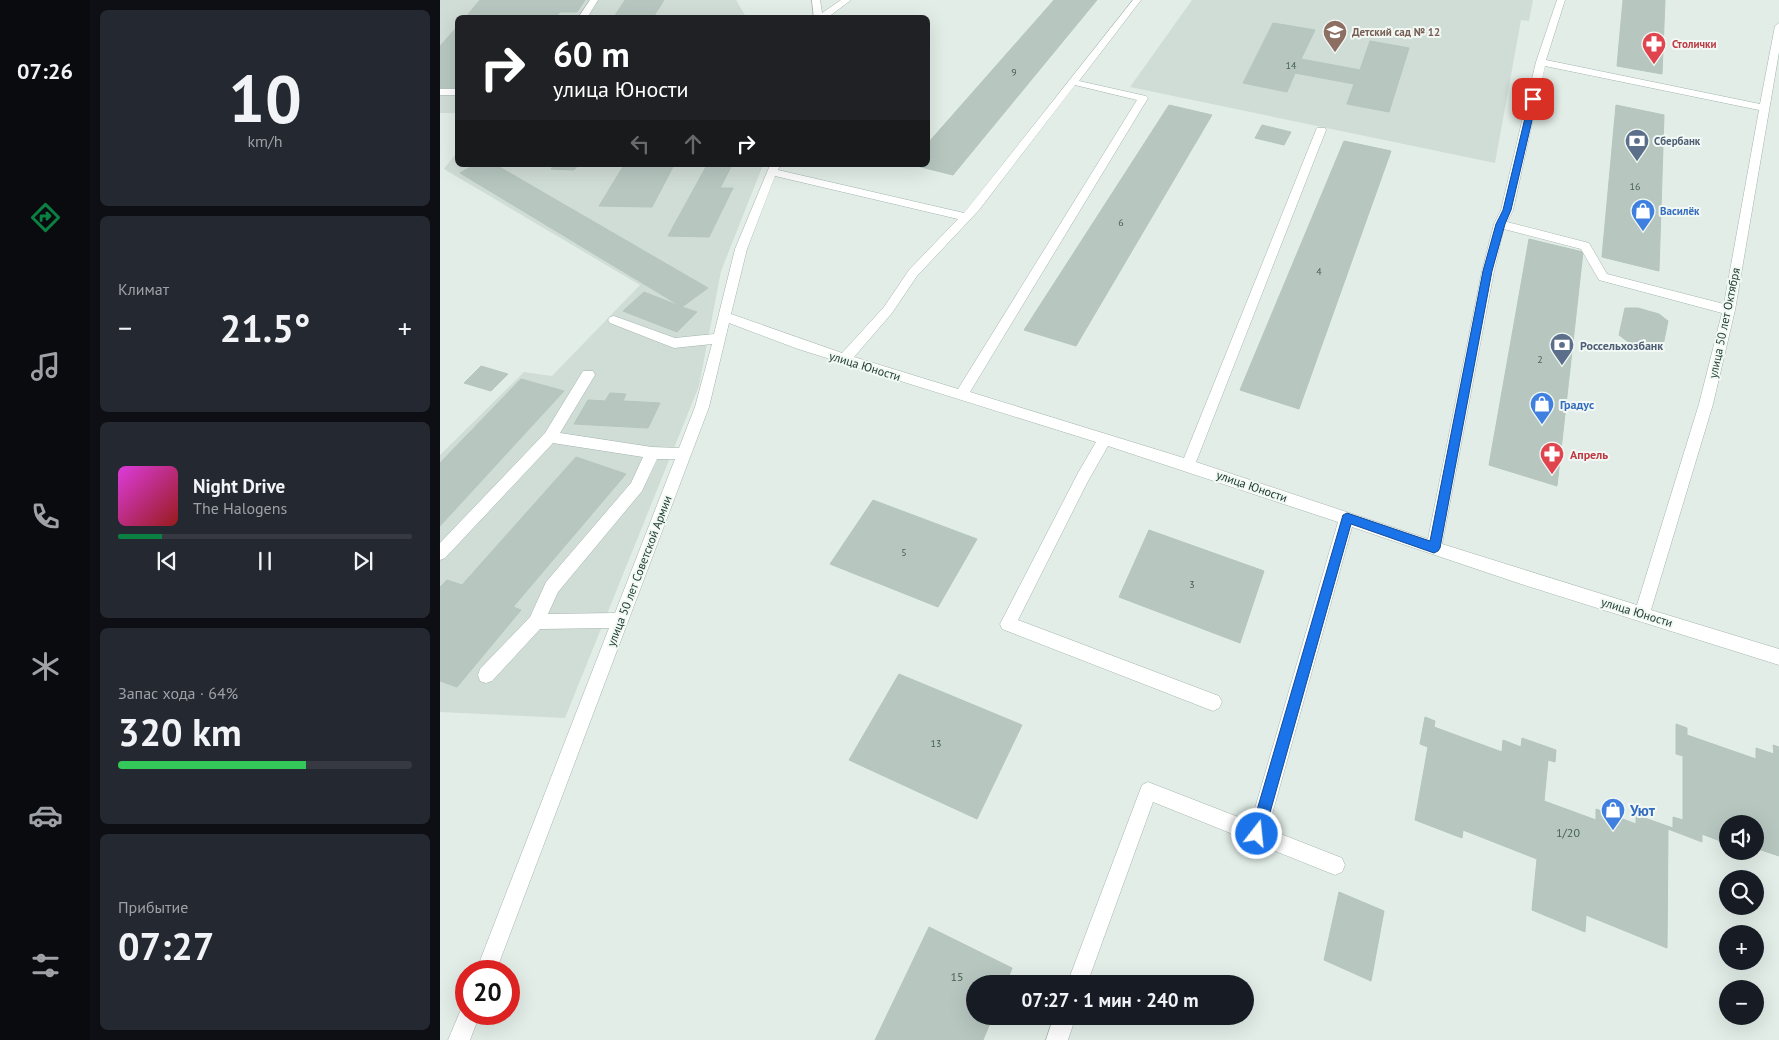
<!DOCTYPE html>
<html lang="ru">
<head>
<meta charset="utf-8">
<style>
	body { margin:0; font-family:"PT Sans",sans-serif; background:#242831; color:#f1f3f6; height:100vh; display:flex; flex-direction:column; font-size:19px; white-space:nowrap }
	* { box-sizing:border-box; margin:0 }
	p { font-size:16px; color:#9ea1a6 }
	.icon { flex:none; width:28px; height:28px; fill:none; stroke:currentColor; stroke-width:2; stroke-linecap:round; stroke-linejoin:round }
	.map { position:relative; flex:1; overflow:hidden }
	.side { display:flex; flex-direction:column; gap:10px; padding:10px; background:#0d0f14; width:350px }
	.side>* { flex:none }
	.guide { position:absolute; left:15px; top:15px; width:475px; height:152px; border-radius:8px; box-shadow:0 5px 20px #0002; background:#202124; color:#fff; overflow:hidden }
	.tools { position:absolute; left:1279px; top:815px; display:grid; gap:10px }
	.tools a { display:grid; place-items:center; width:45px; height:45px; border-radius:50%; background:#171b24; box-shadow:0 5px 20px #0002; font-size:25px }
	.speed { position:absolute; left:15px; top:960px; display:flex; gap:10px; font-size:25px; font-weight:700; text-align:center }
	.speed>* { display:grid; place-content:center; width:65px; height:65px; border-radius:50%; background:#171b24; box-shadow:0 5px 20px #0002; line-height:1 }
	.speed .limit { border:8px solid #d22; background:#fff; color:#111 }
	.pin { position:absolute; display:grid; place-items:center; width:42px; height:42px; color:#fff; margin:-21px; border-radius:10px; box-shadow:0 2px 8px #0006 }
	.me { position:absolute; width:55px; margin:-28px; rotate:16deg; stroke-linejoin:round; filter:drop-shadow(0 0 4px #0008) }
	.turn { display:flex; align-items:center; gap:18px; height:105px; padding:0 15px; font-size:22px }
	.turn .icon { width:65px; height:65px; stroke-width:2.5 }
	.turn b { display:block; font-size:35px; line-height:42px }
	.lanes { display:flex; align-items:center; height:48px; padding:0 15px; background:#0003; justify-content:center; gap:25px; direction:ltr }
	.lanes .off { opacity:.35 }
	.big { font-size:38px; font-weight:700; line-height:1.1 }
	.side .tile { flex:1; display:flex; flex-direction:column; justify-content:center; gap:8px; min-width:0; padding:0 18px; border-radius:8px; background:#242831 }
	.side .dial { align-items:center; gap:0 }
	.dial b { font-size:65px; line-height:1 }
	.song { display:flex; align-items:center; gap:15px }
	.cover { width:60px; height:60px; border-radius:8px; background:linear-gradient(135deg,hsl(300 70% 55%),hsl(0 70% 35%)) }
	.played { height:5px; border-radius:2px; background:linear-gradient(90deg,#0b8043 15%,#363941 15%) }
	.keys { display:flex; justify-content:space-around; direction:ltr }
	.heat { display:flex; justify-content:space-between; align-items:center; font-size:28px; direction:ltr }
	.charge { height:8px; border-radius:4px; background:linear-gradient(90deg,#34c759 64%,#363941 0) }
	.trip { position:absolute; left:526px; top:975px; width:288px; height:50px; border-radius:25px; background:#171b24; box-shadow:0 5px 20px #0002; font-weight:700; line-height:50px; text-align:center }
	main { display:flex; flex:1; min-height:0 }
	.tab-bar { display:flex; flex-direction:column; width:90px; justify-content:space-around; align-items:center; background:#090b0e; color:#9ea1a6 }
	.tab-bar .icon { width:35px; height:35px }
	.tab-bar .on { color:#0b8043 }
	.tab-bar b { font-size:22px; color:#f1f3f6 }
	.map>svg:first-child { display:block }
	.built { fill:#d0dcd6 }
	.building { fill:#b7c7c0; stroke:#b4c6be }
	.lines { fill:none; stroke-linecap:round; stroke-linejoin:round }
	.minor-casing { stroke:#a4b5ae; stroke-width:1 }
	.minor { fill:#fff; fill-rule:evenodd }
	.route { fill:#1a73e8; stroke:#114b97 }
	.labels { text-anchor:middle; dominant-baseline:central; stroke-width:4; stroke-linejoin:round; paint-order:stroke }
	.number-label { font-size:10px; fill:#466058 }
	.far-education-label { font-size:11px; font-weight:bold; fill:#785e54; stroke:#f2f9f5; text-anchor:start }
	.far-health-label { font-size:11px; font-weight:bold; fill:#be3a42; stroke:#f2f9f5; text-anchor:start }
	.far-service-label { font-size:11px; font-weight:bold; fill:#4e5e75; stroke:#f2f9f5; text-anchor:start }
	.far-shop-label { font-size:11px; font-weight:bold; fill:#366cbe; stroke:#f2f9f5; text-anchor:start }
	.street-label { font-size:12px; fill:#213e35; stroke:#f2f9f5 }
	.service-label { font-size:12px; font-weight:bold; fill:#4e5e75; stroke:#f2f9f5; text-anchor:start }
	.shop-label { font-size:12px; font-weight:bold; fill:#366cbe; stroke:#f2f9f5; text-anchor:start }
	.health-label { font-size:12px; font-weight:bold; fill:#be3a42; stroke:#f2f9f5; text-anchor:start }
	.near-number-label { font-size:12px; fill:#466058 }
	.near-shop-label { font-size:15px; font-weight:bold; fill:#366cbe; stroke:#f2f9f5; text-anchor:start }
</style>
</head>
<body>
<main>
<nav class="tab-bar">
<b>07:26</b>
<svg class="icon on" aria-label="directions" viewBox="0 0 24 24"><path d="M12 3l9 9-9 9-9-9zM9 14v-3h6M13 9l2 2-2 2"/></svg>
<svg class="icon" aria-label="music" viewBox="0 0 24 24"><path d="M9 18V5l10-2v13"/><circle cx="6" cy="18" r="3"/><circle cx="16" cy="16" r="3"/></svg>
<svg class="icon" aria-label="phone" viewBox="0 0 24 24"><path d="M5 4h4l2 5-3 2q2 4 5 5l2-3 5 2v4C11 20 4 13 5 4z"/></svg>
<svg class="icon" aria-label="climate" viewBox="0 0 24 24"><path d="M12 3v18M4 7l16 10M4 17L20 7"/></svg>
<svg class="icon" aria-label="car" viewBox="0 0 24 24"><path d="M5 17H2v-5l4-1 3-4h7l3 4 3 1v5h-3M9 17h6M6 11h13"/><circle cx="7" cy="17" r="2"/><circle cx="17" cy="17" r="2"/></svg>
<svg class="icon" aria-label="filters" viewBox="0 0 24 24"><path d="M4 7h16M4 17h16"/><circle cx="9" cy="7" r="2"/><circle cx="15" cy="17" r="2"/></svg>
</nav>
<section class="side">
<div class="tile dial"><b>10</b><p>km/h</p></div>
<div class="tile"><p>Климат</p>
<div class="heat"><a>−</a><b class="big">21.5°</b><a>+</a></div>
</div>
<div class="tile">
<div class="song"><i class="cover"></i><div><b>Night Drive</b><p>The Halogens</p></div></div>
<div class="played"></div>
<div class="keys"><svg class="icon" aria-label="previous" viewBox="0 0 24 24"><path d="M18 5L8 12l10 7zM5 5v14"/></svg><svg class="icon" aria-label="pause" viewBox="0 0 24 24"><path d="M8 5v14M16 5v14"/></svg><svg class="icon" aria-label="next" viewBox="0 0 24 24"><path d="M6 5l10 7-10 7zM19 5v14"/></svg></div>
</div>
<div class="tile"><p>Запас хода · 64%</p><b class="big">320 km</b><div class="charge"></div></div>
<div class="tile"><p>Прибытие</p><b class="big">07:27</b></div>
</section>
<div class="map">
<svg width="1339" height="1040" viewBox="0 0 1339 1040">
	<rect width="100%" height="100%" fill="#e2ede7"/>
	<path class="built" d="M 0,0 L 296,0 L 306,17 L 18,18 L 17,113 L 0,113 Z
		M 752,0 L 1093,0 L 1089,21 L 1081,20 L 1055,163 L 690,87 Z
		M 17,152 L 18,165 L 323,165 L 281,271 L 259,386 L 125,718 L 0,712 L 0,455 L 84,372 L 112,376 L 200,285 L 4,169 Z"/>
	<path class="building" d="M 40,0 L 145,0 L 137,12 L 120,12 L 115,18 L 25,18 Z
		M 185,0 L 224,0 L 214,16 L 174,17 Z
		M 614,0 L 657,0 L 513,175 L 473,165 L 488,165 L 488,143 Z
		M 1183,0 L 1225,0 L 1222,74 L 1177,66 Z
		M 833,23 L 875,30 L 861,59 L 920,70 L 930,41 L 969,48 L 949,112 L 907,104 L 914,84 L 855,73 L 847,92 L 803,83 Z
		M 18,26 L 18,88 L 0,88 L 0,46 Z
		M 729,105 L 772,115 L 636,346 L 584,330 Z
		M 1176,105 L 1224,115 L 1219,271 L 1162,257 Z
		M 822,125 L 851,132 L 844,145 L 815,138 Z
		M 904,141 L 951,151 L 859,409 L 800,390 Z
		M 34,165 L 56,165 L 268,288 L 242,307 L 20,173 Z
		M 114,165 L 138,165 L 134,170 L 111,169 Z
		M 184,165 L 234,165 L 212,207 L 159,206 Z
		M 267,165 L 292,165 L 280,188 L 293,188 L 269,237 L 228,236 Z
		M 1089,239 L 1143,252 L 1117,486 L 1049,465 Z
		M 204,292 L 242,307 L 257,312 L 237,332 L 183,311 Z
		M 1185,308 L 1198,308 L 1219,314 L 1228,321 L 1222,350 L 1208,348 L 1187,341 L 1179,335 Z
		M 41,366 L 68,374 L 51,391 L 24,383 Z
		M 81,379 L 124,391 L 0,526 L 0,463 Z
		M 170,393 L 186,394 L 183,401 L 220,403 L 208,428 L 134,424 L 148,400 L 165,401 Z
		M 136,457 L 186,474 L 73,607 L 81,610 L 17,687 L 0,681 L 0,587 L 7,580 L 22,585 Z
		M 433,500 L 537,539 L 498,607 L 390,564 Z
		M 709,530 L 824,571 L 800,643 L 679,597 Z
		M 459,674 L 582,725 L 537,819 L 409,760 Z
		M 985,717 L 995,721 L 994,727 L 1062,752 L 1063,740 L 1081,747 L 1082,738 L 1116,750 L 1115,762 L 1108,760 L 1104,801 L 1156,820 L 1156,809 L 1196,824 L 1196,815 L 1233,828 L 1233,817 L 1243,820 L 1243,756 L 1236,754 L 1236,724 L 1247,728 L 1247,735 L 1316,759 L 1316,748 L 1334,754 L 1333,745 L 1339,747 L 1339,856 L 1315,848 L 1315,824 L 1288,824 L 1288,844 L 1262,834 L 1262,842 L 1228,829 L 1227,948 L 1146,915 L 1145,932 L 1092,910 L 1097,859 L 1023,830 L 1022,838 L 975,820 L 988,747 L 980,744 Z
		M 899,892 L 944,911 L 931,981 L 884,960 Z
		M 489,927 L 572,968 L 566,984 L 535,984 L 535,1016 L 553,1016 L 543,1040 L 435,1040 Z"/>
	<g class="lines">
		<defs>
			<path id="minor" d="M 150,0 L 158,0 L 147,18 L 138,18 Z
				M 372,0 L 380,0 L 382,13 L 401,0 L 411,0 L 387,18 L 374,18 Z
				M 693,0 L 701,0 L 639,81 L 706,96 L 708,98 L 530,392 L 744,458 L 876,130 L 877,128 L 885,128 L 886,130 L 756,462 L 988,539 L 1042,271 L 1054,224 L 1061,210 L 1096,62 L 1117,0 L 1125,0 L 1106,60 L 1320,104 L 1335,26 L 1339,23 L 1339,52 L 1295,310 L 1273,404 L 1211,610 L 1339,649 L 1339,665 L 1081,584 L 912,527 L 828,829 L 902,858 L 905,865 L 902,872 L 895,875 L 713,802 L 647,984 L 627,984 L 702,785 L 708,782 L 811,822 L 898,522 L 668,446 L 648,481 L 578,620 L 779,696 L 782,702 L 779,708 L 773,711 L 562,629 L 560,624 L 638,473 L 656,442 L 358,349 L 289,323 L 269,407 L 56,971 L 36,971 L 169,628 L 100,629 L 52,681 L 46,683 L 40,681 L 38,675 L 40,669 L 90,617 L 106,582 L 191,483 L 203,457 L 113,443 L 5,558 L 0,560 L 0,543 L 105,433 L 143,371 L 153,371 L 155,375 L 120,433 L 212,447 L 239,448 L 255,407 L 272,344 L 234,348 L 170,323 L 168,320 L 170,317 L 174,316 L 235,338 L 274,334 L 295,249 L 330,165 L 340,165 L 338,170 L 524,213 ZM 1105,66 L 1319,110 L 1284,304 L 1167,274 L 1149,243 L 1067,222 L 1073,210 ZM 635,85 L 697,100 L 518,389 L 414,357 L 452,313 L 477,276 L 539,210 ZM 335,176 L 518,219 L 469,270 L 444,307 L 402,353 L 291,314 L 307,249 ZM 1064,229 L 1141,249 L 1159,280 L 1282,313 L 1259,404 L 1197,605 L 1002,544 L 1054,271 ZM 217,459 L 235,459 L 175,613 L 108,614 L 118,592 L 202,491 Z
				M 0,89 L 18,89 L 18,95 L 0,95 Z
				M 26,1005 L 26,1014 L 40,1014 L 30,1040 L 8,1040 L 22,1007 Z
				M 614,1016 L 636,1016 L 628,1040 L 606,1040 Z"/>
		</defs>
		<use href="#minor" class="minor-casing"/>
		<use href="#minor" class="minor"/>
	</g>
	<path class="route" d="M 1090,97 L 1097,99 L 1071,210 L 1065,224 L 1052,271 L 1000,548 L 998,551 L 994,553 L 911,524 L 824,834 L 822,839 L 817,841 L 812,839 L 810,834 L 903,515 L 907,513 L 990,541 L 1043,271 L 1056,224 L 1063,210 Z"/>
	<defs>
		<symbol id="school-pin" viewBox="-11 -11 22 30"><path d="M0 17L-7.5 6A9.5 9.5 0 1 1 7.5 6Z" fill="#8d6e63" stroke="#f2f9f5"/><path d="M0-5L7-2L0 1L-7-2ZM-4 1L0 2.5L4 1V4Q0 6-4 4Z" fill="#fff"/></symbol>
		<symbol id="pharmacy-pin" viewBox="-11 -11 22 30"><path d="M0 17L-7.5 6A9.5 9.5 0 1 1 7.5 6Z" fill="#e0444e" stroke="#f2f9f5"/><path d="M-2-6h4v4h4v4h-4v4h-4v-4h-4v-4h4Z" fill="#fff"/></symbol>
		<symbol id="bank-pin" viewBox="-11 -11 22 30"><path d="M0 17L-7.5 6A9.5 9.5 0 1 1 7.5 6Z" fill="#5c6f8a" stroke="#f2f9f5"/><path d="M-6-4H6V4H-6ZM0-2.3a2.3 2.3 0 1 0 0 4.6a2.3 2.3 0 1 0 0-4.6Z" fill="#fff"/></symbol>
		<symbol id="shop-pin" viewBox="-11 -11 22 30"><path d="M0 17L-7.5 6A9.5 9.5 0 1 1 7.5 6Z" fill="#3f7fe0" stroke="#f2f9f5"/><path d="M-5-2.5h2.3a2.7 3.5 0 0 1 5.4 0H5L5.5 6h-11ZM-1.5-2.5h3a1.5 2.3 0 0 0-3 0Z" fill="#fff"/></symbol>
	</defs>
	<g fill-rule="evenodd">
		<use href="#school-pin" x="881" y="18" width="28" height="38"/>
		<use href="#pharmacy-pin" x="1200" y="30" width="28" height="38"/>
		<use href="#bank-pin" x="1183" y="127" width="28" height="38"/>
		<use href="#shop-pin" x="1189" y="197" width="28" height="38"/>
		<use href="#bank-pin" x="1108" y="331" width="28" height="38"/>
		<use href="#shop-pin" x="1088" y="390" width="28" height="38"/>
		<use href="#pharmacy-pin" x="1098" y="440" width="28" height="38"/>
		<use href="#shop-pin" x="1159" y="796" width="28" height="38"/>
	</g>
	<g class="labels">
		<g class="number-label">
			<text x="851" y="65">14</text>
			<text x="574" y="72">9</text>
			<text x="1195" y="186">16</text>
			<text x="681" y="222">6</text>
			<text x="879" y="271">4</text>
			<text x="1100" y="359">2</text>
			<text x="464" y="552">5</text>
			<text x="752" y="584">3</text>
			<text x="496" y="743">13</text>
		</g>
		<g class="far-education-label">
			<text x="912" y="32">Детский сад № 12</text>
		</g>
		<g class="far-health-label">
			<text x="1232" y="44">Столички</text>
		</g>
		<g class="far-service-label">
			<text x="1214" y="141">Сбербанк</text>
		</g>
		<g class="far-shop-label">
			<text x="1220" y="211">Василёк</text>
		</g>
		<g class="street-label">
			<text transform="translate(1284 323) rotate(-78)">улица 50 лет Октября</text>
			<text transform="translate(425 366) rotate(17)">улица Юности</text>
			<text transform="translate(812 486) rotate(19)">улица Юности</text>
			<text transform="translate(199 571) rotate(-69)">улица 50 лет Советской Армии</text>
			<text transform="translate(1197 612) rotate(17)">улица Юности</text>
		</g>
		<g class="service-label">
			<text x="1140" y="345">Россельхозбанк</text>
		</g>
		<g class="shop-label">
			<text x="1120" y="404">Градус</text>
		</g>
		<g class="health-label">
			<text x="1130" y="454">Апрель</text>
		</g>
		<g class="near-number-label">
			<text x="1128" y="832">1/20</text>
			<text x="517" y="976">15</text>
		</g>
		<g class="near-shop-label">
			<text x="1190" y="810">Уют</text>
		</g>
	</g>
</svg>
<div class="tools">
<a><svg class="icon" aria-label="sound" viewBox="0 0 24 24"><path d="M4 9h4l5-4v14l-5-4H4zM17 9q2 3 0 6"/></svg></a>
<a><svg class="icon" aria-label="search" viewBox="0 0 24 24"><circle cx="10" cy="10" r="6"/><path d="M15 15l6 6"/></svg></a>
<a>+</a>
<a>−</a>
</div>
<div class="speed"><div class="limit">20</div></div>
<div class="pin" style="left:1093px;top:99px;background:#d93025"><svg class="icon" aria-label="arrive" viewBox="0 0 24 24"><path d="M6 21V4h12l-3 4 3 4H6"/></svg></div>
<svg class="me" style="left:817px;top:834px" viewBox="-20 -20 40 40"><circle r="17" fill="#1a73e8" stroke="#fff" stroke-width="3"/><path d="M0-11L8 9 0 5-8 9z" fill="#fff"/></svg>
<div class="trip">07:27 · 1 мин · 240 m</div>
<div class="guide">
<div class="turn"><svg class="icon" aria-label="right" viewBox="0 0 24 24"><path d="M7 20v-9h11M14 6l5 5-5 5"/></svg><div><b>60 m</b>улица Юности</div></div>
<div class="lanes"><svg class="icon off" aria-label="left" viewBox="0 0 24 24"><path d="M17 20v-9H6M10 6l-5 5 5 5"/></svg><svg class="icon off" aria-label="ahead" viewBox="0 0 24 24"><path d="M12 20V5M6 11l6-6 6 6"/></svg><svg class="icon" aria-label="right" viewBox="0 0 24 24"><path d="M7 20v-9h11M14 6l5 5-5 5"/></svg></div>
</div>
</div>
</main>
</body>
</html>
